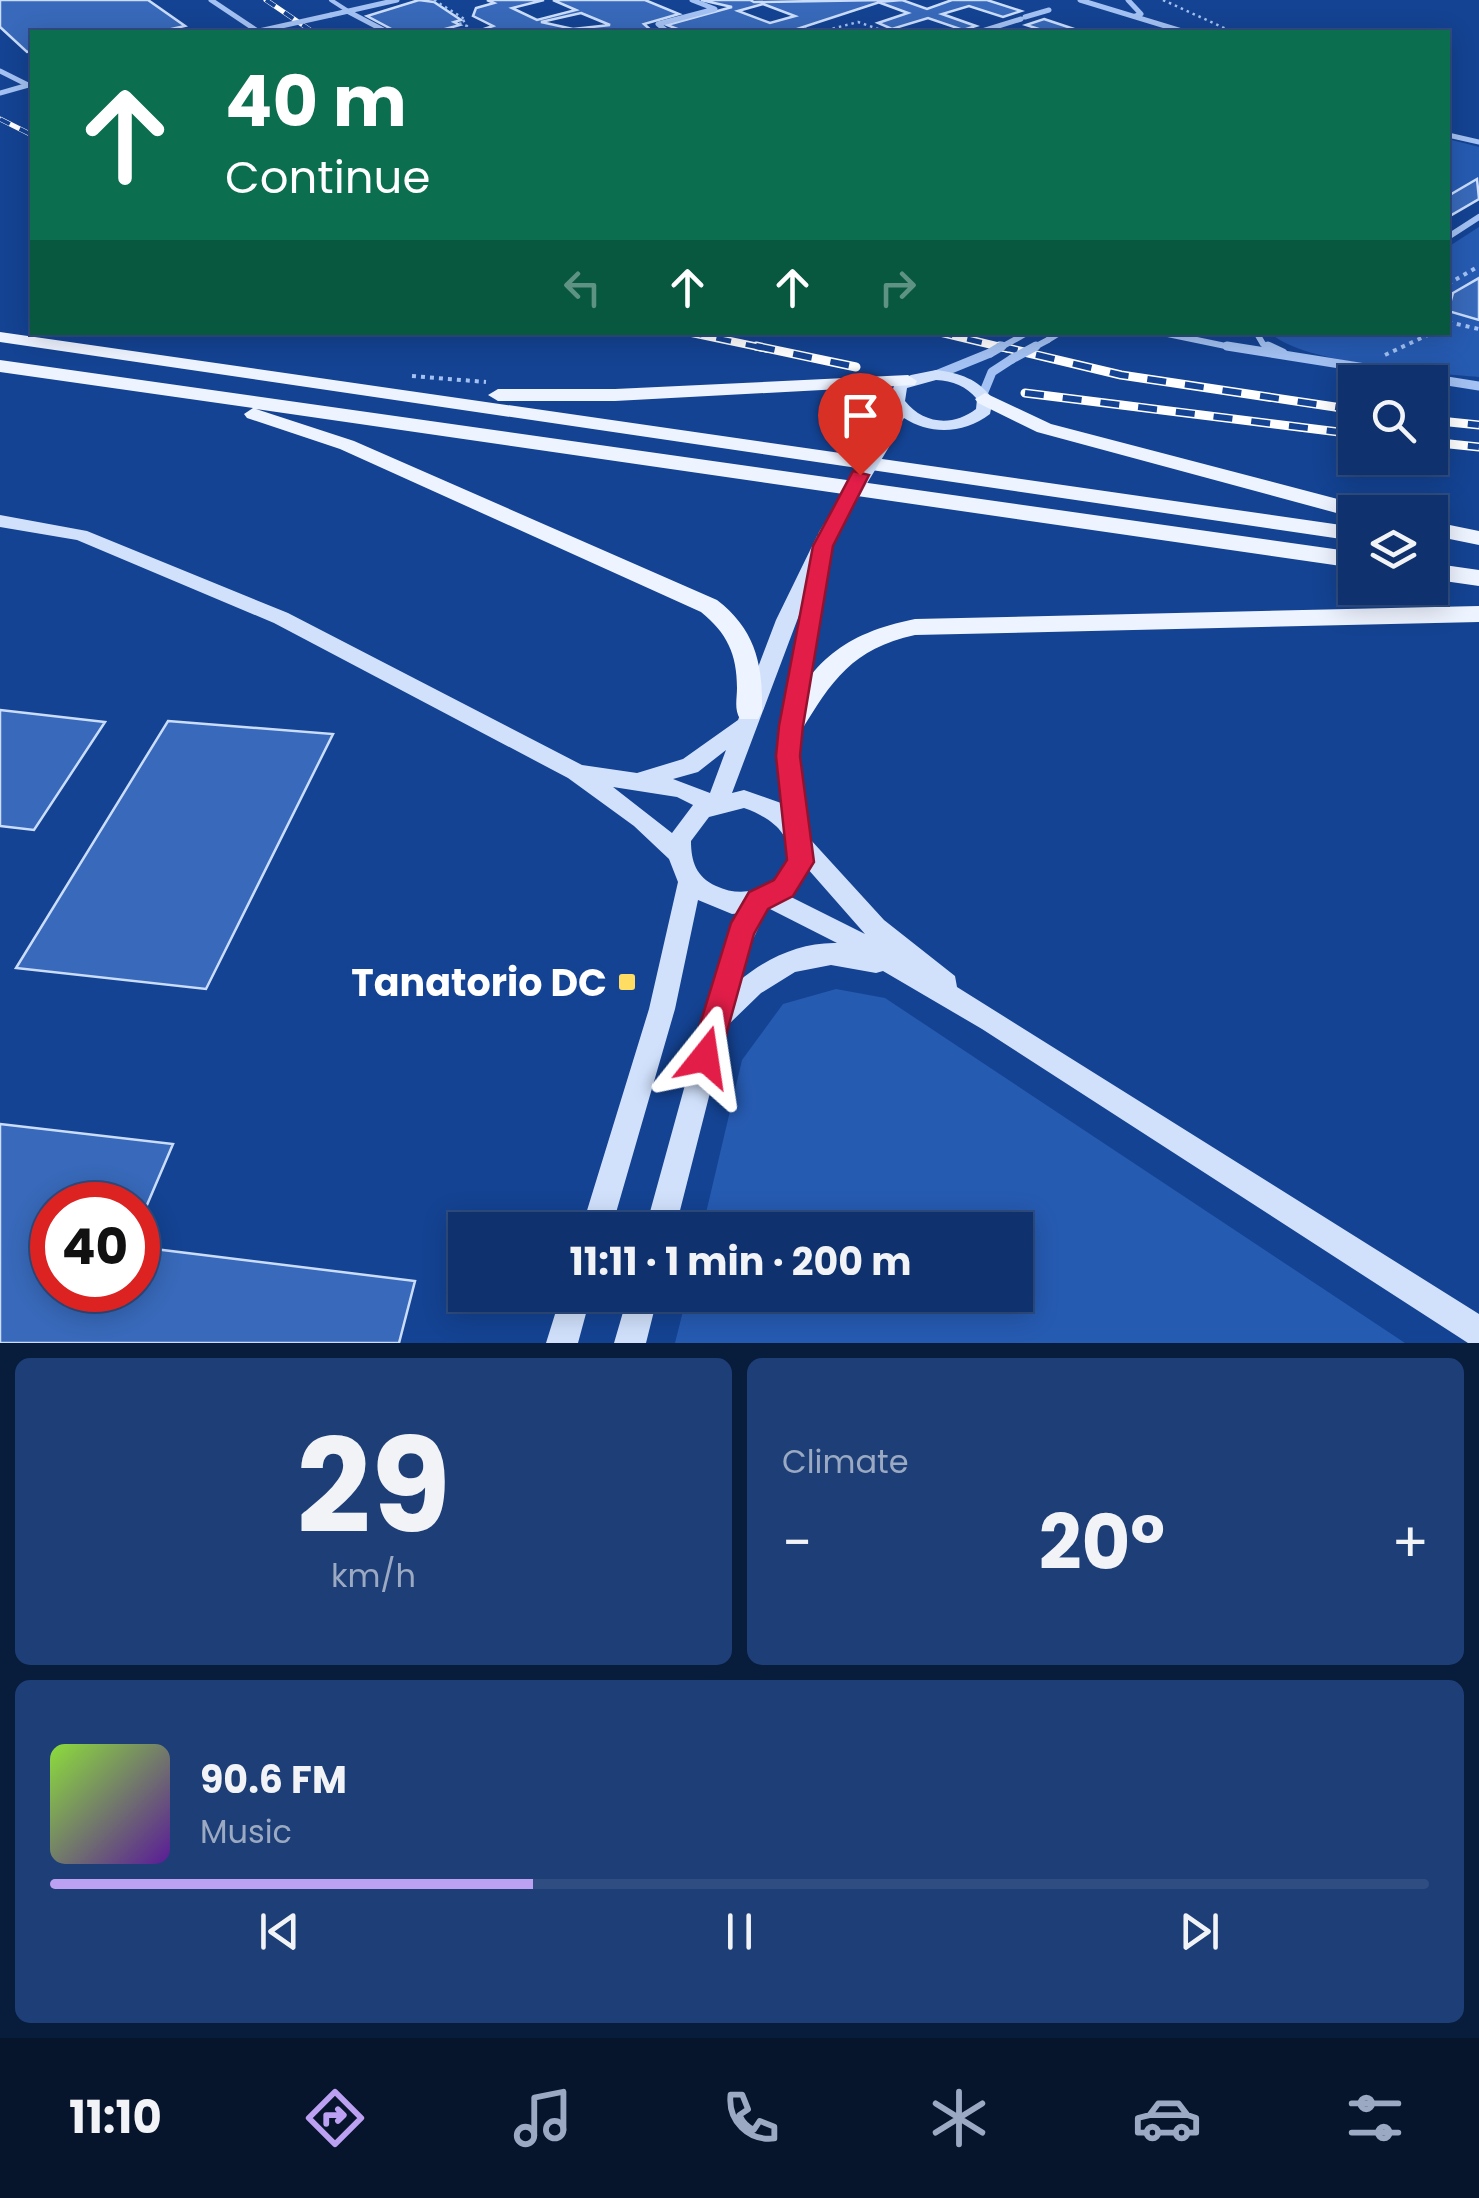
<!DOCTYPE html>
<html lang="en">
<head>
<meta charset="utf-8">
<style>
	body { margin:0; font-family:Poppins,sans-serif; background:#1d3e76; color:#f1f3f6; height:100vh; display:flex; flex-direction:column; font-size:38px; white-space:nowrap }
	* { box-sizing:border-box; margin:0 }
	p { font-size:32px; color:#9baac2 }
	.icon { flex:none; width:55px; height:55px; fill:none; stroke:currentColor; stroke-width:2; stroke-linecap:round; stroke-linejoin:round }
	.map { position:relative; height:1343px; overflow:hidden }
	.sheet { display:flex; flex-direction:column; gap:15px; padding:15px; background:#081c3c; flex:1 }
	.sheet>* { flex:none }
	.guide { position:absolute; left:30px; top:30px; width:1420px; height:305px; border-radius:0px; box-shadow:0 5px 25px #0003,0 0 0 2px #2f4d81; background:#0b6e4f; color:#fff; overflow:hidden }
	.buttons { position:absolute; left:1338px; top:365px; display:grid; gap:20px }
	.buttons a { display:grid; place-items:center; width:110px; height:110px; border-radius:0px; background:#0f326e; box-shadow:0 5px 25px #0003,0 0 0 2px #2f4d81; font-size:50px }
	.speed { position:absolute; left:30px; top:1182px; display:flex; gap:20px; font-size:50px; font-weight:700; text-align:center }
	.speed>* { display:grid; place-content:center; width:130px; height:130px; border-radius:50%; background:#0f326e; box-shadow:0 5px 25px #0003,0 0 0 2px #2f4d81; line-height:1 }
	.speed .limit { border:15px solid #d22; background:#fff; color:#111 }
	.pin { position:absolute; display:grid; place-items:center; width:85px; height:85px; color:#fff; margin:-102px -42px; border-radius:50% 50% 50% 0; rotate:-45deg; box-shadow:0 0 10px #0007 }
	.pin .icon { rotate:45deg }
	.me { position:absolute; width:110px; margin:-55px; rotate:15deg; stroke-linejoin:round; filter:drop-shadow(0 0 8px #0008) }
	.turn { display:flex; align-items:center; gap:35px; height:210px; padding:0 30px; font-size:45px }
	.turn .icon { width:130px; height:130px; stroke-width:2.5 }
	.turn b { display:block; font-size:70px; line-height:85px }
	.lanes { display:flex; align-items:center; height:95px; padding:0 30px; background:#0003; justify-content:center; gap:50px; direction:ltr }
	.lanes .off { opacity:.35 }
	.big { font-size:75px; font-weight:700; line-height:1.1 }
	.sheet .card { flex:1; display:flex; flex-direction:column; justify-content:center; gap:15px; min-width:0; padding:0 35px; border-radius:15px; background:#1d3e76 }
	.sheet .dial { align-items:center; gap:0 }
	.dial b { font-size:130px; line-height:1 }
	.song { display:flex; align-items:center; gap:30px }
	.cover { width:120px; height:120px; border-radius:15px; background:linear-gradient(135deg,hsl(90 70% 55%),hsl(270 70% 35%)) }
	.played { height:10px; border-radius:5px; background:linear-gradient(90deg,#bca0f2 35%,#2f4d81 35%) }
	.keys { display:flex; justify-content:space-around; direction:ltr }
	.heat { display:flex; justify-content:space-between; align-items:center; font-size:55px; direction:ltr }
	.sheet .tiles { flex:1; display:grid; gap:15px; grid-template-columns:1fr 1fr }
	.card:last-child { grid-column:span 2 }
	.trip { position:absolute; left:448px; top:1212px; width:585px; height:100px; border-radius:0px; background:#0f326e; box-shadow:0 5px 25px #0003,0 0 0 2px #2f4d81; font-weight:700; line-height:100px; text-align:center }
	.tab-bar { display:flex; height:160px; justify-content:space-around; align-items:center; background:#06142c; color:#9baac2 }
	.tab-bar .icon { width:70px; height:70px }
	.tab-bar .on { color:#bca0f2 }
	.tab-bar b { font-size:45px; color:#f1f3f6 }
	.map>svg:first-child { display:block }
	.green { fill:#265bb2 }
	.building { fill:#3869ba; stroke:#caddfc; stroke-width:2.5; fill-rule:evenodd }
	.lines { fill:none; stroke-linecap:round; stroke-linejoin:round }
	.path-far1 { stroke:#a3c1f2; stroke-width:2.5; stroke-dasharray:2.5 4; stroke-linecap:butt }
	.path { stroke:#a3c1f2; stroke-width:4; stroke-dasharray:4 5; stroke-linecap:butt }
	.lane { stroke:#a3c1f2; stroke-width:4 }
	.street-far2 { stroke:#a3c1f2; stroke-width:5 }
	.street-far1 { stroke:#a3c1f2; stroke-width:6 }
	.street { stroke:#a3c1f2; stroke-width:9 }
	.secondary { fill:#d1e1fc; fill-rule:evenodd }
	.primary { fill:#edf3ff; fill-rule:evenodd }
	.rail-far2-casing { stroke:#fff; stroke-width:5 }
	.rail-far1-casing { stroke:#fff; stroke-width:8 }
	.rail-casing { stroke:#fff; stroke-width:9 }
	.rail-far2 { stroke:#144393; stroke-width:4; stroke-dasharray:11; stroke-linecap:butt }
	.rail-far1 { stroke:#144393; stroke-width:5; stroke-dasharray:15; stroke-linecap:butt }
	.rail { stroke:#144393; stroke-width:6; stroke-dasharray:19; stroke-linecap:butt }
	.street-bridge-far2 { stroke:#a3c1f2; stroke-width:5 }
	.street-bridge-far1 { stroke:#a3c1f2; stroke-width:6 }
	.street-bridge { stroke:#a3c1f2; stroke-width:9 }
	.secondary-bridge { stroke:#d1e1fc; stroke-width:16 }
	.route { fill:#e11d48; stroke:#92132f; stroke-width:2.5 }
	.poi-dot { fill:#ffdd63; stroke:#144393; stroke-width:4 }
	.labels { text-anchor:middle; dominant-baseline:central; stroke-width:10; stroke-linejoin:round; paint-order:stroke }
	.near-poi-label { font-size:38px; font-weight:bold; fill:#fff; stroke:#144393; text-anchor:end }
</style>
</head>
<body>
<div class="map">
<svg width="1479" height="1343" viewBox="0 0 1479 1343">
	<rect width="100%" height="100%" fill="#144393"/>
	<path class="green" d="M 1448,139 L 1479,147 L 1479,179 L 1448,194 Z
		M 1479,227 L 1479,377 C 1434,373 1302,363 1272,334 L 1448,332 L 1448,247 Z
		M 836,989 L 885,998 L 1405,1343 L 675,1343 L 687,1295 L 1015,1295 L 1015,1230 L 702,1230 L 742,1060 L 783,1004 Z"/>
	<path class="building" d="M 0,0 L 148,0 L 185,26 L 158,32 L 32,32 L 32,51 L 27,52 L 0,27 Z
		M 419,0 L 434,2 L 461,20 L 454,22 L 460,25 L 445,29 L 452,32 L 397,32 L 367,16 Z
		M 487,0 L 544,0 L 512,8 L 537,20 L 576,10 L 553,0 L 645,0 L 679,14 L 644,24 L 653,32 L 475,32 L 493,26 L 473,16 L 476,8 L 494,3 ZM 581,13 L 610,25 L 573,29 L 541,22 Z
		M 701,0 L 750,0 L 754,2 L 886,0 L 788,32 L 685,32 L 667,25 L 732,7 ZM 763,4 L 795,16 L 770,23 L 738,11 Z
		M 902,0 L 927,9 L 952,0 L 987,0 L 1021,11 L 1003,17 L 969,6 L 942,14 L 976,26 L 963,30 L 928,18 L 892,29 L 878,23 L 908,13 L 878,2 Z
		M 1044,19 L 1083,32 L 1048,32 L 1026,25 Z
		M 1477,179 L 1479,199 L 1448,217 L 1448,196 Z
		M 1479,278 L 1479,320 L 1448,311 L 1453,293 Z
		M 0,710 L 105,722 L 34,830 L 0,826 Z
		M 168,721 L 333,734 L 206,989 L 16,968 Z
		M 0,1124 L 173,1144 L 138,1226 L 138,1205 L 52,1205 L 52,1290 L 138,1290 L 138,1247 L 415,1281 L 399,1343 L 0,1343 Z"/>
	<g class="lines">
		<path class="path-far1" d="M 434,0 L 466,20 L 459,23 L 467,26 L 464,32
			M 1163,0 L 1233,32
			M 804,28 L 815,32
			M 820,32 L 858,22 L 887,32"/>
		<path class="path" d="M 1448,284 L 1479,266
			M 1448,322 L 1479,329
			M 1385,355 L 1434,332
			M 412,376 L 486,382"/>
		<path class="lane" d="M 331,0 L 348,11"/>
		<path class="street-far2" d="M 211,0 L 259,32
			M 1080,0 L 1185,32
			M 1128,0 L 1141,14 L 1135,16
			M 349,12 L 387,32
			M 331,15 L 397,0
			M 1025,17 L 1049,10
			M 668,32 L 658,24 L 715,9 L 692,0
			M 979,32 L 1021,19
			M 0,71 L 32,87
			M 1448,135 L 1479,142"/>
		<path class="street-far1" d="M 1448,237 L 1479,217
			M 1158,332 L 1240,349
			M 1256,332 L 1263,344 L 1274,349
			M 1048,340 L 1061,332"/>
		<path class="street" d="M 1227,346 L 1479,386
			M 1268,346 L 1283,353
			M 936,375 L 990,353
			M 983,394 L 992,372 L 1012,359"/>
		<path class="secondary" d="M 936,370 C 960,373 978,379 993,399 L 990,414 C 964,434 930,435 904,418 L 888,446 L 876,446 L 874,443 L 894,407 L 889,401 L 895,383 L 911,375 ZM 936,380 C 953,381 966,386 977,399 L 976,409 C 953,427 923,424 905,401 L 907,388 Z
			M 0,515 L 87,531 L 288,613 L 582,765 L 637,773 L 683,759 L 738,720 L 776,620 L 817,536 L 826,530 L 832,532 L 835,536 L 822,563 L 828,568 L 799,756 L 805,825 L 810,839 L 884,920 L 955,976 L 957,987 L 1479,1314 L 1479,1343 L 1468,1343 L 982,1029 L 883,971 L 876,973 L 831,965 L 795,972 L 761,993 L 727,1026 L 675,1230 L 645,1230 L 720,958 L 741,913 L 732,914 L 698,900 L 675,1009 L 611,1230 L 581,1230 L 649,1009 L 678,882 L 669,859 L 634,826 L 568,778 L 274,623 L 77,540 L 0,527 ZM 804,602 L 777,756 L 781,803 L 744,790 L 732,793 ZM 726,750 L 710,793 L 673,779 L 698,772 ZM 613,787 L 677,797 L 693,805 L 672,833 ZM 744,808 C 832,839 772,913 716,886 C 696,877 691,861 691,841 L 709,817 ZM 807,868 L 865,934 L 789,896 ZM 768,908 L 837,943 C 801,942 766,958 739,981 L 744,958 Z
			M 561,1295 L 591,1295 L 578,1343 L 546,1343 Z
			M 628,1295 L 658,1295 L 646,1343 L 614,1343 Z"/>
		<path class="primary" d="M 0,332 L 1355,527 L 1355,541 L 0,342 Z
			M 0,360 L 1355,552 L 1355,568 L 256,409 L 354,441 L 717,600 C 756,630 763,665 762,712 L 758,719 L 740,719 C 734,709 737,699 737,688 C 737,654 727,633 701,612 L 340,449 L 247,418 L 244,414 L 253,408 L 0,372 Z
			M 908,375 L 917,381 L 915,385 L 615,401 L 498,401 L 488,395 L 498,389 L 615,389 Z
			M 985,393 L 1051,424 L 1368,507 L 1371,512 L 1355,512 L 1355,518 L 1037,432 L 978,403 L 975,399 Z
			M 1430,521 L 1479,531 L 1479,545 L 1430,535 Z
			M 1430,563 L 1479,570 L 1479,586 L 1430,579 Z
			M 1479,606 L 1479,622 L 915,635 C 852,649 832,680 800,733 L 782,733 L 778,726 C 813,661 842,634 915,619 Z"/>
		<defs>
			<path id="rail-far2" d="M 266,0 L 313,32
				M 0,119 L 32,135"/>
			<path id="rail-far1" d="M 687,332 L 768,349
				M 938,332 L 1009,349"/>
			<path id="rail" d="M 756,346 L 856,367
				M 999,346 L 1121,375 L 1355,410
				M 1025,393 L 1355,434
				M 1430,420 L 1479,425
				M 1430,442 L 1479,447"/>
		</defs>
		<use href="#rail-far2" class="rail-far2-casing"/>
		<use href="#rail-far1" class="rail-far1-casing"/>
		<use href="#rail" class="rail-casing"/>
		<use href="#rail-far2" class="rail-far2"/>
		<use href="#rail-far1" class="rail-far1"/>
		<use href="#rail" class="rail"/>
		<path class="street-bridge-far2" d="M 254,32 L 331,15
			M 0,93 L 32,84"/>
		<path class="street-bridge-far1" d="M 998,349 L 1025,334
			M 1031,349 L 1048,340"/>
		<path class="street-bridge" d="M 990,353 L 1002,346
			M 1012,359 L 1036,346"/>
		<path class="secondary-bridge" d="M 826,536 L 882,443"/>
	</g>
	<path class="route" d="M 853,471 L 869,475 L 833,546 L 803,726 L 800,756 L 814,862 L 793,896 L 768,909 L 754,934 L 720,1057 L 716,1067 L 705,1072 L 694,1067 L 690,1057 L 731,923 L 749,892 L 774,880 L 787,860 L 776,756 L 779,726 L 813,546 Z"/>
	<rect class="poi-dot" x="617" y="972" width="20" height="20" rx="5"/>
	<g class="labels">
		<g class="near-poi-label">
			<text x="607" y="982">Tanatorio DC</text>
		</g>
	</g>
</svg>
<div class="buttons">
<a><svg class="icon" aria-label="search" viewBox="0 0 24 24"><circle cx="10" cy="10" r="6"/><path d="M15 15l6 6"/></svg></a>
<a><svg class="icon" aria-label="layers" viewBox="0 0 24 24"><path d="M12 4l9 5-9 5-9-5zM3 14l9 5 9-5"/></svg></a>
</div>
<div class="speed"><div class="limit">40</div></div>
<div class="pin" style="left:860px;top:475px;background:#d93025"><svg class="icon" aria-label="arrive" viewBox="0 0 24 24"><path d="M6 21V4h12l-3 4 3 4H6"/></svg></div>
<svg class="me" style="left:705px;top:1057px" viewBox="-20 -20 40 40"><path d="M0-17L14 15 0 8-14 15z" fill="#e11d48" stroke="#fff" stroke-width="4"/></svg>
<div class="trip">11:11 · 1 min · 200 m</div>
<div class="guide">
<div class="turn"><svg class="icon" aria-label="ahead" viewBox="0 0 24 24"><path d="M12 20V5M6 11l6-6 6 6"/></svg><div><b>40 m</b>Continue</div></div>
<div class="lanes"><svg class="icon off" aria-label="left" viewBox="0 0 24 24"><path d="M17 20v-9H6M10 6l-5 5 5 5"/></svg><svg class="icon" aria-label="ahead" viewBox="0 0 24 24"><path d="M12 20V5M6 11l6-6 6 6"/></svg><svg class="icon" aria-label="ahead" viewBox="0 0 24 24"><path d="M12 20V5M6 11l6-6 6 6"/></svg><svg class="icon off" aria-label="right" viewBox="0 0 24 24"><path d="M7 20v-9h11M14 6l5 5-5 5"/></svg></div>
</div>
</div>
<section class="sheet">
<div class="tiles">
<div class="card dial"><b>29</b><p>km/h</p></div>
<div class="card"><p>Climate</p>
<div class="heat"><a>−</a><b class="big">20°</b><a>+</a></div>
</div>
<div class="card">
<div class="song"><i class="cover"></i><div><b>90.6 FM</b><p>Music</p></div></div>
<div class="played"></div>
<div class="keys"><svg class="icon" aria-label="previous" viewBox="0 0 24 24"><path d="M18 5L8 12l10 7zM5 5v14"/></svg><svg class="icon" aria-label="pause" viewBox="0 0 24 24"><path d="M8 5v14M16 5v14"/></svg><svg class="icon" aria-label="next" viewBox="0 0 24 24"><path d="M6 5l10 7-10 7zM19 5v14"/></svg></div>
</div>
</div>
</section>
<nav class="tab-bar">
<b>11:10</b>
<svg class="icon on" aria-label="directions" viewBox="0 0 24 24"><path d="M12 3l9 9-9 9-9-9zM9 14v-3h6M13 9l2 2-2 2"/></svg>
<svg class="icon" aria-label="music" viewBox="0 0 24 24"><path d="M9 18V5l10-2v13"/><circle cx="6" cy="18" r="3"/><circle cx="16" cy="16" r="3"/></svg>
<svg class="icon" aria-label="phone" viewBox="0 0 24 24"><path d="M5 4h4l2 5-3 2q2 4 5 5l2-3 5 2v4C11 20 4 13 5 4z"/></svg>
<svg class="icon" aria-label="climate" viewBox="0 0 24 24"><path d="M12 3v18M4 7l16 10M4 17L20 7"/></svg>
<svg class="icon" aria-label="car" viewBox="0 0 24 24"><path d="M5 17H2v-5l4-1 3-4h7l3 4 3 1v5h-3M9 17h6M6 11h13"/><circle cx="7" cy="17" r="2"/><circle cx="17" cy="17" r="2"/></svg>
<svg class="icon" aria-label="filters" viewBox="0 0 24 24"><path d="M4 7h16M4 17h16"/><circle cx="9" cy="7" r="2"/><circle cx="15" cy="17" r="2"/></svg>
</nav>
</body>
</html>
